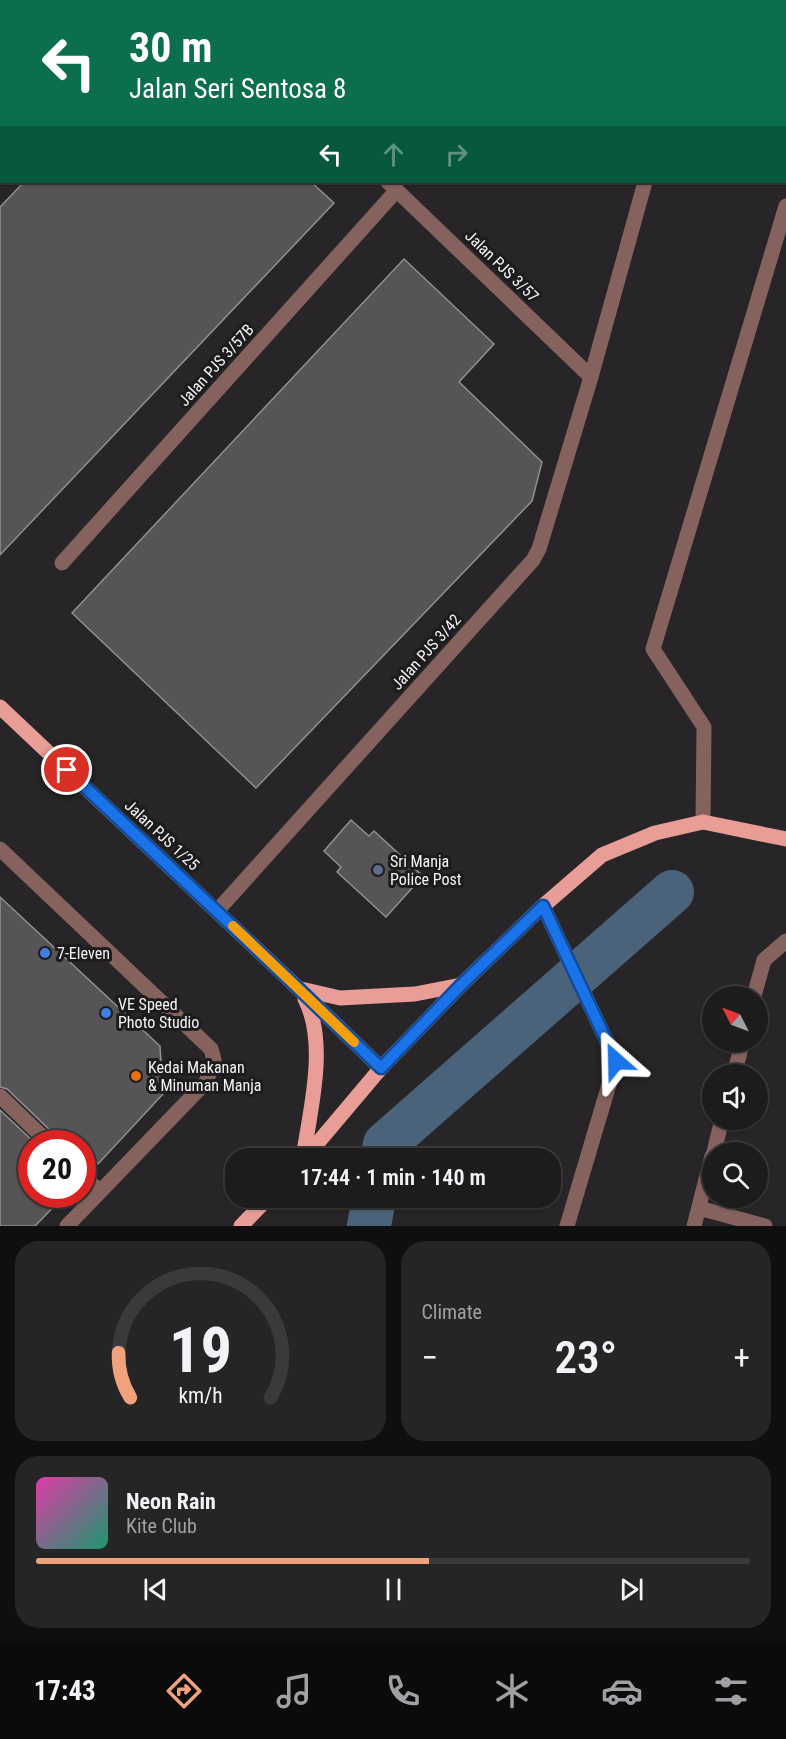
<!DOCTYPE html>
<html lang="en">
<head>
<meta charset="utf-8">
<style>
	body { margin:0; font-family:"Roboto Condensed",sans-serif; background:#252526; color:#f1f3f6; height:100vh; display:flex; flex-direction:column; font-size:22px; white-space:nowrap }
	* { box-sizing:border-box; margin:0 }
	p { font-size:20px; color:#a0a1a4 }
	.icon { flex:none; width:33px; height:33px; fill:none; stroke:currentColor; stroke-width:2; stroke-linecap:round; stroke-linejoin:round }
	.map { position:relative; height:1226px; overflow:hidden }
	.panel { display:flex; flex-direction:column; gap:15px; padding:15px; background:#100f10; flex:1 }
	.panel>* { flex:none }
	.hud { position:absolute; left:0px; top:0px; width:786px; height:183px; box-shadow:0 2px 4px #0004,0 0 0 2px #3b3a3b; background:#0b6e4f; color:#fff; overflow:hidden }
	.needle { width:39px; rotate:312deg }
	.controls { position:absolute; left:702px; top:986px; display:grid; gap:12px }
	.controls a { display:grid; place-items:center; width:66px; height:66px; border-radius:50%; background:#1d1c1d; box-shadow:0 2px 4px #0004,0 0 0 2px #3b3a3b; font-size:30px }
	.speed { position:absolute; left:18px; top:1130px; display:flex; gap:12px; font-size:30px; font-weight:700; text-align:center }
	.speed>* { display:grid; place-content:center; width:78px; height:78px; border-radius:50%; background:#1d1c1d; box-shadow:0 2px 4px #0004,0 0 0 2px #3b3a3b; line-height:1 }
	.speed .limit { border:9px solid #d22; background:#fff; color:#111 }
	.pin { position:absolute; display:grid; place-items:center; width:51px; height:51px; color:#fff; margin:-26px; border:3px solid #fff; border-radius:50%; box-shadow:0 2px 6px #0007 }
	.me { position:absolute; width:66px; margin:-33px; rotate:335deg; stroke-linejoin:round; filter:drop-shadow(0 0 4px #0008) }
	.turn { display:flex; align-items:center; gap:21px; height:126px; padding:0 30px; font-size:27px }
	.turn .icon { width:78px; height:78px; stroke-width:2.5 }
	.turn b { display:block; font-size:42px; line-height:51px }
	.lanes { display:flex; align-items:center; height:57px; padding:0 30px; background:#0003; justify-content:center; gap:30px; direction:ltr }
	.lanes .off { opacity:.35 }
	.big { font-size:45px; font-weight:600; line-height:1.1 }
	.panel .card { flex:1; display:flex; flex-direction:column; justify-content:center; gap:9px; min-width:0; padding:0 21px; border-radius:24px; background:#252526 }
	.panel .dial { align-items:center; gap:0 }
	.dial svg { height:156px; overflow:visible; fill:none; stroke:#3b3a3b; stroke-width:7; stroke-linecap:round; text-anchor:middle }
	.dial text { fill:#f1f3f6; stroke:none }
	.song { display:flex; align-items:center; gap:18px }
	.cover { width:72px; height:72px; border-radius:9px; background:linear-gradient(135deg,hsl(320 70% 55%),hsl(160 70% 35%)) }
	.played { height:6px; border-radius:3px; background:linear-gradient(90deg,#f1a17c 55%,#3b3a3b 55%) }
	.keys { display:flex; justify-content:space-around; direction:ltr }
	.heat { display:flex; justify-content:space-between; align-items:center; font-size:33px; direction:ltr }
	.panel .tiles { flex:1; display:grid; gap:15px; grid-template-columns:1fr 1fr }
	.card:last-child { grid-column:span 2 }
	.trip { position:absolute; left:225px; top:1148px; width:336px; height:60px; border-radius:24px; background:#1d1c1d; box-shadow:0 2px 4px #0004,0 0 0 2px #3b3a3b; font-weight:600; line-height:60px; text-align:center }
	.menu { display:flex; height:96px; justify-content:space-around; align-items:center; background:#0c0b0c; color:#a0a1a4 }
	.menu .icon { width:42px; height:42px }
	.menu .active { color:#f1a17c }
	.menu b { font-size:27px; color:#f1f3f6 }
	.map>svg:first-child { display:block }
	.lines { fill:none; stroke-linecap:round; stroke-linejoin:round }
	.canal { stroke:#4b637a; stroke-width:44 }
	.building { fill:#565456; stroke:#928f92; stroke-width:1.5 }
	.minor { stroke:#86625e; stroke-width:15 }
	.major { stroke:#e89d96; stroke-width:15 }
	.route-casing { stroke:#114b97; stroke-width:15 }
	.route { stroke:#1a73e8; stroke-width:10 }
	.slow { stroke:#f59e0b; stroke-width:10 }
	.service-dot { fill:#5c6f8a; stroke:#1d1b1d; stroke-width:2 }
	.shop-dot { fill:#3f7fe0; stroke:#1d1b1d; stroke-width:2 }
	.food-dot { fill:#e8710a; stroke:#1d1b1d; stroke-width:2 }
	.labels { text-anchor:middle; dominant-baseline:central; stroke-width:6; stroke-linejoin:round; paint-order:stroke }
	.street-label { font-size:16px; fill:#f5f4f5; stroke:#1d1b1d }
	.poi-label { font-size:16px; fill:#f5f4f5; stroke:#1d1b1d; text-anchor:start }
</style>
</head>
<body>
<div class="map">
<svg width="786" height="1226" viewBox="0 0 786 1226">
	<rect width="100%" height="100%" fill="#272527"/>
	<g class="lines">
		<path class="canal" d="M 382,1158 L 385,1144 L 672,892
			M 369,1226 L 374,1197"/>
	</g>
	<path class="building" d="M 24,182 L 311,182 L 334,203 L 0,555 L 0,207 Z
		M 404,259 L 494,344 L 459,382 L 542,462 L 532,501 L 256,788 L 72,613 Z
		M 351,820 L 369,836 L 374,831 L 423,876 L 386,917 L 337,872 L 341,867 L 324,851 Z
		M 0,897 L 160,1046 L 163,1094 L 98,1164 L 97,1162 L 91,1169 L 82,1165 L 82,1143 L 58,1143 L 56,1136 L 7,1089 L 0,1087 Z
		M 0,1110 L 35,1143 L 32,1143 L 32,1194 L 66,1194 L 35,1226 L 0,1226 Z"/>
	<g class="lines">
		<path class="minor" d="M 200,0 L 202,2
			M 689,0 L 691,2
			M 130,2 L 132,0
			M 0,139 L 2,137
			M 388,182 L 591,377
			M 62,563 L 397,190
			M 703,822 L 704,727 L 653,649 L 786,206
			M 0,849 L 211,1049 L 214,1060 L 206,1082 L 67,1226
			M 543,906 L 616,1061 L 567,1226
			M 217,911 L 533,560 L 539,549 L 591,377 L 645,182
			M 754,996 L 764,960 L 786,941
			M 734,1074 L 743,1041
			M 0,1096 L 49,1143
			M 714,1152 L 722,1119
			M 82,1174 L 100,1192
			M 699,1208 L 765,1226
			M 694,1226 L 712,1156"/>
		<path class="major" d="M 0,707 L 299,989 L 381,1068
			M 301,989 L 340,998 L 415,994 L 461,985
			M 303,1158 C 310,1111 328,1043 305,999
			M 305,1158 L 381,1068 L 461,985 L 543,906 L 602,855 L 655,833 L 703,822 L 786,839
			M 241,1226 L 269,1197"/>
	</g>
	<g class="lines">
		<defs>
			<path id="route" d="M 67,770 L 299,989 L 381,1068 L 461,985 L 543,906 L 616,1061"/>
		</defs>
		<use href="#route" class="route-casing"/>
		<use href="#route" class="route"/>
		<path class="slow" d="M 233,926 L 354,1042"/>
	</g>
	<circle class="service-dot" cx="378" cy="870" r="6"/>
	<g class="shop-dot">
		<circle cx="45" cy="953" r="6"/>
		<circle cx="106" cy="1013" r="6"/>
	</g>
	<circle class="food-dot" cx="136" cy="1076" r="6"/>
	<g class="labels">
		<g class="street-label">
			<text transform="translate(502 266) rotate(44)">Jalan PJS 3/57</text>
			<text transform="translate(216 365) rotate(-48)">Jalan PJS 3/57B</text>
			<text transform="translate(426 652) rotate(-48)">Jalan PJS 3/42</text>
			<text transform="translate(162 835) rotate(43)">Jalan PJS 1/25</text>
		</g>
		<g class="poi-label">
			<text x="390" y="861">Sri Manja<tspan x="390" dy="18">Police Post</tspan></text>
			<text x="57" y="953">7-Eleven</text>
			<text x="118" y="1004">VE Speed<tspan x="118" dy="18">Photo Studio</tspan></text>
			<text x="148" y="1067">Kedai Makanan<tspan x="148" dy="18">&amp; Minuman Manja</tspan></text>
		</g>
	</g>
</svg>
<div class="controls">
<a><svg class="needle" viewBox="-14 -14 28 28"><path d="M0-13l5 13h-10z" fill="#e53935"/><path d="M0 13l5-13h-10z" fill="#a0a1a4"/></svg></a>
<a><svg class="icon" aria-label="sound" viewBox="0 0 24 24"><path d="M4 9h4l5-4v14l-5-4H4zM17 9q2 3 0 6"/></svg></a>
<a><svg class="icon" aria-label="search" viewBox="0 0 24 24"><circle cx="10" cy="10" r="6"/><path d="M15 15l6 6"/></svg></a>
</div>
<div class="speed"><div class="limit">20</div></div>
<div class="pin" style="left:67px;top:770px;background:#d93025"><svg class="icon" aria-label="arrive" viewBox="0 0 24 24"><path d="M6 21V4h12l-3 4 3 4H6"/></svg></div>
<svg class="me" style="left:616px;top:1061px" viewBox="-20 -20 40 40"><path d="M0-17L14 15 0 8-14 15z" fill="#1a73e8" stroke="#fff" stroke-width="4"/></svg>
<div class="trip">17:44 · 1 min · 140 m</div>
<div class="hud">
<div class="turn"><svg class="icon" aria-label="left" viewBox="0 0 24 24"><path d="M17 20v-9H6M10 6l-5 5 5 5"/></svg><div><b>30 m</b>Jalan Seri Sentosa 8</div></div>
<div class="lanes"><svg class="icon" aria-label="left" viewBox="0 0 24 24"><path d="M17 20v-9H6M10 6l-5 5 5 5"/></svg><svg class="icon off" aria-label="ahead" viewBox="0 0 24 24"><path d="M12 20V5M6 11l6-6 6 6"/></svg><svg class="icon off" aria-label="right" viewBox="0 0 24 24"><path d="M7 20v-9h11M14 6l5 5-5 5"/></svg></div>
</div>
</div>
<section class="panel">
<div class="tiles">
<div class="card dial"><svg viewBox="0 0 100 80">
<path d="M14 69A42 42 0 1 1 86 69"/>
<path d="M14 69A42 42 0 0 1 8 46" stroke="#f1a17c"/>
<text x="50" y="56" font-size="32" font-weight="700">19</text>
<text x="50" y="72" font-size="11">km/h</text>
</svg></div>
<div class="card"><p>Climate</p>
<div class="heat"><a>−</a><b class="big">23°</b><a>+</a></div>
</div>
<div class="card">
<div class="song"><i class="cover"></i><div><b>Neon Rain</b><p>Kite Club</p></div></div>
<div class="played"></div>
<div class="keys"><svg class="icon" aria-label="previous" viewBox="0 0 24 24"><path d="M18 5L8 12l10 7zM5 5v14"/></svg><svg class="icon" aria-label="pause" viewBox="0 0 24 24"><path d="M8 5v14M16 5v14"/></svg><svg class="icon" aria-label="next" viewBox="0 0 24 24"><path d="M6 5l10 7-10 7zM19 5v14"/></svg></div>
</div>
</div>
</section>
<nav class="menu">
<b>17:43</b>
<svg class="icon active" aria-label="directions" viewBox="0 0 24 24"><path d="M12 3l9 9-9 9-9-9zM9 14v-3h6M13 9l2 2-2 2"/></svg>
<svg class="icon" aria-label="music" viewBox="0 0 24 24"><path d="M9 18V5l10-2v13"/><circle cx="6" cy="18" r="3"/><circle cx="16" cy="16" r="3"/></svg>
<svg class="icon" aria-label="phone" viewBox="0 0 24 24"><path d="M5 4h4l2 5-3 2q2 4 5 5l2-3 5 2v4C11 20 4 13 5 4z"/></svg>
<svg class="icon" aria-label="climate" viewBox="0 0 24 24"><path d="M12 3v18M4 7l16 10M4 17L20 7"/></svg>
<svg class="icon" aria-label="car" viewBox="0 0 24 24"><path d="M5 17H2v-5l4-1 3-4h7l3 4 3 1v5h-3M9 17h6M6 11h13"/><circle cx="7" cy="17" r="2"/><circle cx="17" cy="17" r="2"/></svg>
<svg class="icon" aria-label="filters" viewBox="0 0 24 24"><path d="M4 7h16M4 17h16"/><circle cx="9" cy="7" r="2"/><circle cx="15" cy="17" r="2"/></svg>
</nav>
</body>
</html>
